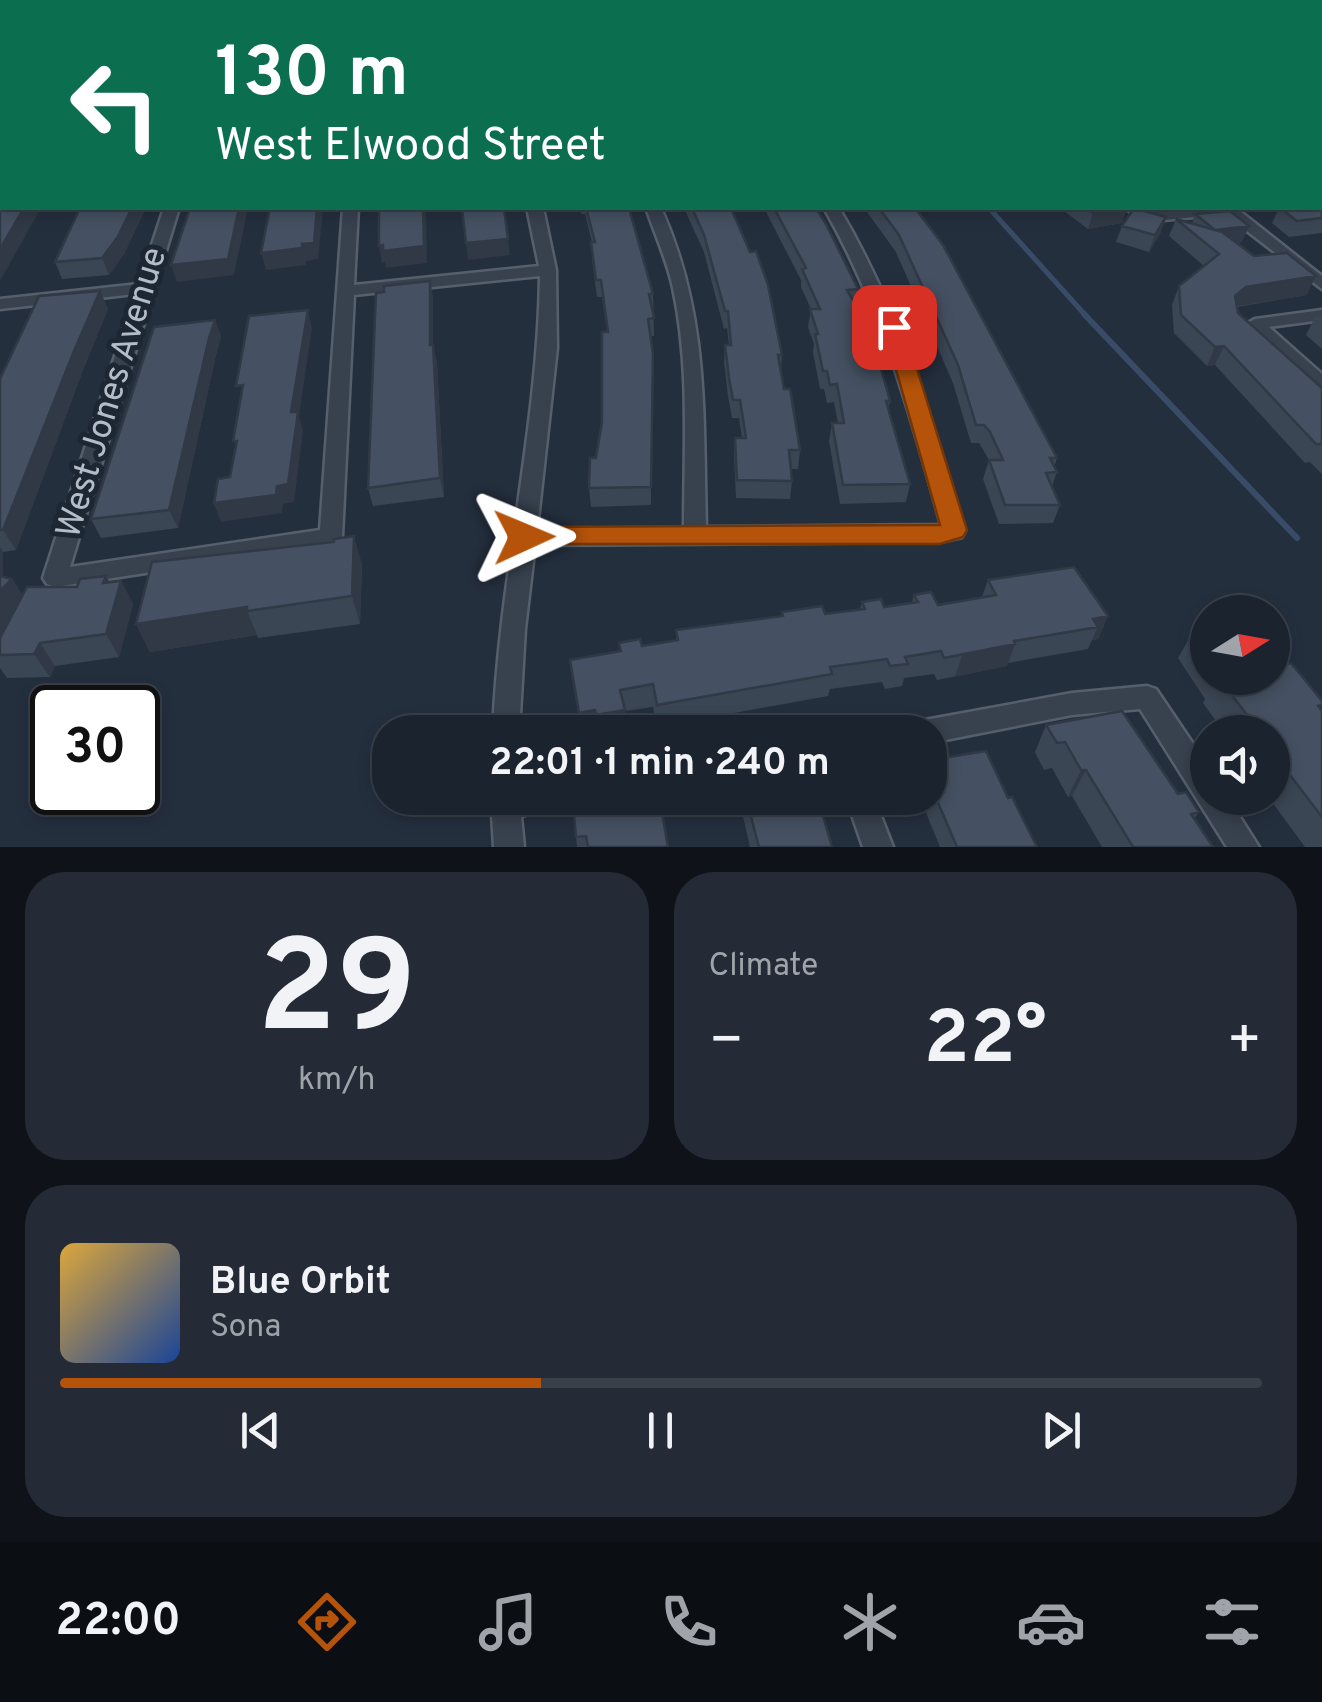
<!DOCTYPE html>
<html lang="en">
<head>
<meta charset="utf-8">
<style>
	body { margin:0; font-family:Overpass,sans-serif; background:#242b36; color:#f1f3f6; height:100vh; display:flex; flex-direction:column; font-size:38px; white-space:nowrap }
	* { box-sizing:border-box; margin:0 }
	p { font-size:32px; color:#a0a4aa }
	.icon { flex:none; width:55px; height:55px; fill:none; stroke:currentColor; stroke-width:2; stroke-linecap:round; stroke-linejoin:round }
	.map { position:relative; height:847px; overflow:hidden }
	.details { display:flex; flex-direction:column; gap:25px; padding:25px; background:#0f1319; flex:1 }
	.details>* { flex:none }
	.top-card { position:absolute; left:0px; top:0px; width:1322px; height:210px; box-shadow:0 5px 15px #0003,0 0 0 2px #39404a; background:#0b6e4f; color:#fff; overflow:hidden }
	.needle { width:65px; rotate:79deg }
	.buttons { position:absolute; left:1190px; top:595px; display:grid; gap:20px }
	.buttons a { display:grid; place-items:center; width:100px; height:100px; border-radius:50%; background:#1b232e; box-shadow:0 5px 15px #0003,0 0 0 2px #39404a; font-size:50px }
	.speed { position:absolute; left:30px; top:685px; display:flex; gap:20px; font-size:50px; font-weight:700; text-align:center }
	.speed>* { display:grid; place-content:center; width:130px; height:130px; border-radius:50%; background:#1b232e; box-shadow:0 5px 15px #0003,0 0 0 2px #39404a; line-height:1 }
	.speed .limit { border:5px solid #111; border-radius:15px; background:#fff; color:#111 }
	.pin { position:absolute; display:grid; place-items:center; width:85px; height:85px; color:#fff; margin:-42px; border-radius:20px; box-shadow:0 5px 15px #0006 }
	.me { position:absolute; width:110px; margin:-55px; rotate:89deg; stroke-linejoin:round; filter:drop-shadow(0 0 8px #0008) }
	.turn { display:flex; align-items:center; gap:35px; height:210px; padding:0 50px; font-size:45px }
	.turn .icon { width:130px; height:130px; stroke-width:2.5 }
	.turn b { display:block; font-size:70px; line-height:85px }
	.big { font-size:75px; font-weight:700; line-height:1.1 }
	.details .card { flex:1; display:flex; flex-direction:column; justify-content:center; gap:15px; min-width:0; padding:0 35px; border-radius:40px; background:#242b36 }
	.details .dial { align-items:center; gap:0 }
	.dial b { font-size:130px; line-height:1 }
	.song { display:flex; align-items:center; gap:30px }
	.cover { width:120px; height:120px; border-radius:15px; background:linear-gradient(135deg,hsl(40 70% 55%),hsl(220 70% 35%)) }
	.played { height:10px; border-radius:5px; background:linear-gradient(90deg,#b45309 40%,#39404a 40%) }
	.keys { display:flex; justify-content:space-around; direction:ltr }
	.heat { display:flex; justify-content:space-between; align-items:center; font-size:55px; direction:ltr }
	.details .tiles { flex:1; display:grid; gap:25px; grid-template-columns:1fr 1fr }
	.card:last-child { grid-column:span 2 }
	.trip { position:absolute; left:372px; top:715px; width:575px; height:100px; border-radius:40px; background:#1b232e; box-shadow:0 5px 15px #0003,0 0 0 2px #39404a; font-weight:700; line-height:100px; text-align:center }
	.tab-bar { display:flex; height:160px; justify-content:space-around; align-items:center; background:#0b0e12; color:#a0a4aa }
	.tab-bar .icon { width:70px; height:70px }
	.tab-bar .selected { color:#b45309 }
	.tab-bar b { font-size:45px; color:#f1f3f6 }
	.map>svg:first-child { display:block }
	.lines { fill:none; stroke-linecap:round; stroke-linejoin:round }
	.stream-far1 { stroke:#394c67; stroke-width:5 }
	.stream { stroke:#394c67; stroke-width:6 }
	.street-casing { stroke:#565f6c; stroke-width:5 }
	.secondary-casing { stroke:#565f6c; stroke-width:4 }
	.street { fill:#38414e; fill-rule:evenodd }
	.secondary { fill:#465061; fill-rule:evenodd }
	.wall { fill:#3b4654 }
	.shaded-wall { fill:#303945 }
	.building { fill:#455162; stroke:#303945; stroke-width:2.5 }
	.route { fill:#b45309; stroke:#753606; stroke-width:2.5 }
	.labels { text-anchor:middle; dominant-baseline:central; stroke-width:10; stroke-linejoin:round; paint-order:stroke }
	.street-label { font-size:35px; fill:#b4bcc9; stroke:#1d2633 }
</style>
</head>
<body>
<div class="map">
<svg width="1322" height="847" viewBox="0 0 1322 847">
	<rect width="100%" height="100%" fill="#242f3e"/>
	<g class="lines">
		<path class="stream-far1" d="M 989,208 L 1087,317"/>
		<path class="stream" d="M 1084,314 L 1297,538"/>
		<defs>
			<path id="street" d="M 482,0 L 492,0 L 492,2 L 482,2 Z
				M 684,0 L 695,0 L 696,2 L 686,2 Z
				M 164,208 L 179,208 L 70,567 L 320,530 L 343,208 L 358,208 L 354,285 L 539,266 L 527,208 L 543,208 L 556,270 L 557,348 L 537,529 L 684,528 C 684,448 690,366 673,288 C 667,260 655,234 646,208 L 661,208 C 709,315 703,413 706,527 L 941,525 C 911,415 881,308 824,208 L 839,208 C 899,309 932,419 965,531 L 962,537 L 940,542 L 535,545 L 525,629 L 519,732 L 493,732 C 499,579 538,429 540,276 L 354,295 L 342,537 L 339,543 L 55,587 L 47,584 L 43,578 L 135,294 L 0,309 L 0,299 L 139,284 Z
				M 1125,208 L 1142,208 L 1147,212 L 1246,208 L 1241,212 L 1322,276 L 1322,289 L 1225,214 L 1144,222 Z
				M 1322,310 L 1322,320 L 1269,327 L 1322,374 L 1322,390 L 1315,388 L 1246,324 L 1255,319 Z
				M 1147,686 L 1156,689 L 1208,766 L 1208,798 L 1228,798 L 1259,847 L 1227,847 L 1140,709 L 1072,715 L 930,743 L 930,732 L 912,732 L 915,724 L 925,720 L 1072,693 Z
				M 491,798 L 563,798 L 559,807 L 521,816 L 524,847 L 494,847 Z
				M 846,798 L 874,798 L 893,847 L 863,847 Z"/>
			<path id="secondary" d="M 0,108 L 2,108 L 2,118 L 0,118 Z"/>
		</defs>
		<use href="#street" class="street-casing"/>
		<use href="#secondary" class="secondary-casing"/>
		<use href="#street" class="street"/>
		<use href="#secondary" class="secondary"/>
	</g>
	<path class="wall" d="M 848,0 L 1015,0 L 1013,2 L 851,2 Z
		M 1023,0 L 1083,0 L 1073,2 L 1029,2 Z
		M 1322,199 L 1322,233 L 1289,237 L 1272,223 L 1279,208 Z
		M 80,208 L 146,208 L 124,254 L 109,275 L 62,279 L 55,262 Z
		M 579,208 L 629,208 L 653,294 L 654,336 L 650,336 L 651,505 L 591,507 L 589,488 L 602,422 L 607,332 L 602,297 L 597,297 L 592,259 L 592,242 L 585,214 L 581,214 Z
		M 684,208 L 733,208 L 732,211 L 782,355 L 781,372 L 784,389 L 800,450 L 798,469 L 791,469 L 792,481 L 790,499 L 736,498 L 734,456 L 735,438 L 742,438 L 739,418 L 732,418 L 728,396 L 724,362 L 725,345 L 729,345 L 727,328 L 724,329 L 704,252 Z
		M 764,208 L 816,208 L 858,289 L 856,305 L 890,401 L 888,409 L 910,484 L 906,502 L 840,504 L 829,441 L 832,423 L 838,423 L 834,402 L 827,403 L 824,389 L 820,389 L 813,352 L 814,344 L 808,327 L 811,309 L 801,287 L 801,280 Z
		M 864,208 L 915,208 L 1057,458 L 1054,467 L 1057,472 L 1052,486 L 1060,505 L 1053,523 L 999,524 L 983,479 L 989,460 L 979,443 L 971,443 L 953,383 L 896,252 Z
		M 1060,208 L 1127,208 L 1122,223 L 1088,229 Z
		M 1195,214 L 1242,242 L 1237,243 L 1307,295 L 1237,307 L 1238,313 L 1322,388 L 1322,474 L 1310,462 L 1305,463 L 1215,365 L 1207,366 L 1174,333 L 1172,305 L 1179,286 L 1204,266 L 1169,236 L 1176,219 L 1192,223 Z
		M 1166,217 L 1160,234 L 1149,252 L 1116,242 L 1122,226 Z
		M 430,281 L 433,298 L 433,345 L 437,363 L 444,497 L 373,506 L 368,488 L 384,292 Z
		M 100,291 L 108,309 L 83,370 L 16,550 L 3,552 L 3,576 L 12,579 L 23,596 L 77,587 L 106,576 L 109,582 L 121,581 L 133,604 L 119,657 L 55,666 L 50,677 L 7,678 L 0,668 L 0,638 L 2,634 L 0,636 L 0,379 Z
		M 1315,317 L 1322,317 L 1322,349 L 1306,335 Z
		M 215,320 L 221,337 L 216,355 L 178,528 L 101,538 L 91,519 Z
		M 362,564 L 360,624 L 258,638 L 257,635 L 150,652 L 136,624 Z
		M 988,580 L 1108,616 L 1098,639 L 1092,640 L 1088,649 L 1008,663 L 1007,666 L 937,680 L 934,674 L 904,678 L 902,686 L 885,689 L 882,682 L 830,689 L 828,696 L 657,727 L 653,707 L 625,711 L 626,732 L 581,732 L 570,660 L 620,651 L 619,643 L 642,646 L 676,640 L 676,630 L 782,616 L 782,612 L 825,614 L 860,609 L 862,602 L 884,607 L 912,602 L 914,595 L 938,605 L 982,597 Z
		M 1208,630 L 1208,678 L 1272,678 L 1322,711 L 1322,847 L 1305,847 L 1269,798 L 1272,798 L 1272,732 L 1224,732 L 1203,703 L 1205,699 L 1178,658 L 1193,632 Z
		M 1046,725 L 1178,794 L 1199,812 L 1194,819 L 1213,847 L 1102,847 L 1072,796 L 1068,797 L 1052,768 L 1044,770 L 1035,752 Z
		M 930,760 L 1008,798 L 1037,847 L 940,847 L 920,798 L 930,798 Z
		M 743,798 L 818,798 L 832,847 L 750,847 L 742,812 Z
		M 574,815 L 668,847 L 577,847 Z"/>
	<path class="shaded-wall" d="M 28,0 L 43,0 L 41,2 L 26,2 Z
		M 131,0 L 145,0 L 143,2 L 129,2 Z
		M 1046,0 L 1083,0 L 1073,2 L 1046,2 Z
		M 2,30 L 2,51 L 0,54 L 0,33 Z
		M 24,208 L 41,208 L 0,281 L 0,249 Z
		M 132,208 L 146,208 L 124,254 L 109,275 L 102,258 Z
		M 239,208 L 248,208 L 234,275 L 177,282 L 171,265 Z
		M 317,208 L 323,208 L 318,259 L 306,261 L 306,265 L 266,270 L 261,253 Z
		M 423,208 L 426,208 L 427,263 L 386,268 L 385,262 L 382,263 L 379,246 Z
		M 1122,208 L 1127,208 L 1122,223 L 1088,229 L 1093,213 Z
		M 1166,217 L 1160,234 L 1149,252 L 1155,235 Z
		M 1249,226 L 1242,242 L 1209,247 L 1215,230 Z
		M 508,239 L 510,255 L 468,260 L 466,243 Z
		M 1316,276 L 1307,295 L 1238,306 L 1227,315 L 1235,296 L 1246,287 Z
		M 430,281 L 433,298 L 433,363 L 430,345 Z
		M 100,291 L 108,309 L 83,370 L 16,550 L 3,530 L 74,351 Z
		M 308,310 L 312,328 L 299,416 L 303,430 L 294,502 L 283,504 L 282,513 L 221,522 L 214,503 L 277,486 L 291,412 Z
		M 215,320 L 221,337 L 216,355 L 178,528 L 169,510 L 209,338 Z
		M 433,345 L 437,363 L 444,497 L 440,478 Z
		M 1224,346 L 1215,365 L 1207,366 L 1215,347 Z
		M 354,536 L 362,564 L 360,624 L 352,596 Z
		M 0,547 L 3,552 L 3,588 L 0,589 Z
		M 106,576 L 117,596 L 121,581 L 133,604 L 119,657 L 106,634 L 103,583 Z
		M 12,579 L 30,607 L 0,636 L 0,591 Z
		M 247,607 L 247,611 L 257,635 L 150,652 L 136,624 Z
		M 1108,616 L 1098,639 L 1092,640 L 1098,627 L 1093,619 Z
		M 40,643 L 55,666 L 50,677 L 34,654 Z
		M 1015,644 L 1007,666 L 955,677 L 962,655 Z
		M 595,710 L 596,732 L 581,732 L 579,713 Z
		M 625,710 L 626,732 L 597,732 L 596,715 Z
		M 1257,718 L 1247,732 L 1241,732 L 1250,719 Z
		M 1081,770 L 1086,770 L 1072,796 L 1068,797 Z"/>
	<path class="building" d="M 0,0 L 28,0 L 26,2 L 2,2 L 2,30 L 0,33 Z
		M 63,0 L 131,0 L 129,2 L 61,2 Z
		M 196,0 L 233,0 L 232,2 L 195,2 Z
		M 269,0 L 305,0 L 304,2 L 269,2 Z
		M 374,0 L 469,0 L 470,2 L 373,2 Z
		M 862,0 L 921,0 L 918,2 L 865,2 Z
		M 936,0 L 1010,0 L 1009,2 L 939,2 Z
		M 1184,0 L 1212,0 L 1211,2 L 1174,2 Z
		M 1265,0 L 1322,0 L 1322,26 L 1320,26 L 1320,2 L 1261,2 Z
		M 0,117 L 2,117 L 2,131 L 0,133 Z
		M 1320,142 L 1322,143 L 1322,167 L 1320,167 Z
		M 2,155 L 2,208 L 24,208 L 0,249 L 0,158 Z
		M 1320,199 L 1322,199 L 1322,218 L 1297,221 L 1280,208 L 1320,208 Z
		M 80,208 L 132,208 L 117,238 L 102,258 L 55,262 Z
		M 190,208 L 239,208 L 228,259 L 171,265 Z
		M 270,208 L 317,208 L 314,243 L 302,244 L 302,248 L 261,253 Z
		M 379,208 L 423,208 L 424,246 L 383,251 L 383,245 L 379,246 Z
		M 462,208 L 504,208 L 508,239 L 466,243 Z
		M 586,208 L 629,208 L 653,294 L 649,294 L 654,318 L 648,319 L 653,354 L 651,487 L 589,488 L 590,458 L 596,458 L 602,422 L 602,332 L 608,332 L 601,280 L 596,280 L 591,242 L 595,242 Z
		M 692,208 L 731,208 L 750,252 L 756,251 L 768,285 L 782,355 L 778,355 L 784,389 L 790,389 L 800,450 L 789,450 L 792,481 L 737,480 L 735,438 L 746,438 L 740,400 L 733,400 L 729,378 L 725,345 L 731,345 L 728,311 L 725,311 L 704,235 Z
		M 774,208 L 816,208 L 826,224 L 858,289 L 847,290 L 863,317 L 882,372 L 890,401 L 886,401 L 910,484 L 843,485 L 832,423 L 844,423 L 837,384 L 830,385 L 827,371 L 823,371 L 815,334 L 818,334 L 810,309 L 820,309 L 802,269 L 806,268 Z
		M 879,208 L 915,208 L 943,245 L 1057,458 L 1050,458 L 1057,472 L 1046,473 L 1060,505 L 1005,505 L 989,460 L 1003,460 L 990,432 L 984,425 L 976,425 L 958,365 L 899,235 Z
		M 1086,208 L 1122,208 L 1093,213 Z
		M 1134,208 L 1166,217 L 1155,235 L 1122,226 Z
		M 1230,211 L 1249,226 L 1215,230 L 1195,214 Z
		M 1176,219 L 1222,232 L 1254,256 L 1287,253 L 1316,276 L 1246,287 L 1235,296 L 1238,313 L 1322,388 L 1322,444 L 1316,444 L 1224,346 L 1215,347 L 1181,315 L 1179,286 L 1219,254 Z
		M 430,281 L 430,345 L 433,345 L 440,478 L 368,488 L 376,293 L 384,292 L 384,286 Z
		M 100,291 L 74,351 L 3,530 L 0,530 L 0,379 L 39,296 Z
		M 308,310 L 291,412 L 298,412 L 288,484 L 277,486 L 276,495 L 214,503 L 218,479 L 230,477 L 237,441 L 233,441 L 243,385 L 236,386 L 249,316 Z
		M 215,320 L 209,338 L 169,510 L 91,519 L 154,327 Z
		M 354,536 L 352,596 L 247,611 L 247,607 L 136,624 L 152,562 L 334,542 L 334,539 Z
		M 1074,567 L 1108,616 L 1093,619 L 1098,627 L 1014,641 L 1015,644 L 944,658 L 941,651 L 905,657 L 908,664 L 890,666 L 887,659 L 830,667 L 832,674 L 657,705 L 653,684 L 620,690 L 625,710 L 596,715 L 595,710 L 579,713 L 570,660 L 621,651 L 619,643 L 640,639 L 642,646 L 678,640 L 676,630 L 783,616 L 782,612 L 822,606 L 825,614 L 865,609 L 862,602 L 881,599 L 884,607 L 918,602 L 914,595 L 931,592 L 938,605 L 996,595 L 988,580 Z
		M 0,576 L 12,579 L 0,591 Z
		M 106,576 L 103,583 L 121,581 L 106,634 L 40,643 L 34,654 L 0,655 L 0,638 L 27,587 L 77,587 L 80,579 Z
		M 1208,630 L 1208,653 L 1193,632 Z
		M 1272,646 L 1286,664 L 1291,663 L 1322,701 L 1322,705 L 1318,706 L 1322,711 L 1322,817 L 1274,754 L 1282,752 L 1272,738 L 1272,732 L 1268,732 L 1257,718 L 1250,719 L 1219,678 L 1272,678 Z
		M 1122,711 L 1178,794 L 1186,792 L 1199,812 L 1191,814 L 1213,847 L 1133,847 L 1086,770 L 1081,770 L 1065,742 L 1057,743 L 1046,725 Z
		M 986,751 L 1008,798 L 1012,797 L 1037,847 L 957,847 L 930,784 L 930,760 Z
		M 746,798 L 818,798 L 832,847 L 759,847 Z
		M 660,801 L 668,847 L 588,847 L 586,836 L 576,837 L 574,815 Z"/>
	<path class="route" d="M 894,321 L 904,327 L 967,530 L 963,537 L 940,544 L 515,544 L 511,537 L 515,530 L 524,527 L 940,525 L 884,327 Z"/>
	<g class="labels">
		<g class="street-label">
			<text transform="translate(113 393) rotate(-73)">West Jones Avenue</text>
		</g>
	</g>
</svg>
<div class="buttons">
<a><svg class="needle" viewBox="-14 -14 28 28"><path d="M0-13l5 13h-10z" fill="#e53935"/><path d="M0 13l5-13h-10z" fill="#a0a4aa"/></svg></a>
<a><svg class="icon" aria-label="sound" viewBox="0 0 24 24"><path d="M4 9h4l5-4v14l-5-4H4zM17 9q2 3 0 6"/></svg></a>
</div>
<div class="speed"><div class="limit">30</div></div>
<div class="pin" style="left:894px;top:327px;background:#d93025"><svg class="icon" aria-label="arrive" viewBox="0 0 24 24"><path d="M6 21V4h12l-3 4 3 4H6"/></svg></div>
<svg class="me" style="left:524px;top:537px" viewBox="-20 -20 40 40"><path d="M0-17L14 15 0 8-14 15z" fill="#b45309" stroke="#fff" stroke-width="4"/></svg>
<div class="trip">22:01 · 1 min · 240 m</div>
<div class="top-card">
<div class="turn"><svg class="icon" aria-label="left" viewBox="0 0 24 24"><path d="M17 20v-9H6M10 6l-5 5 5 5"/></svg><div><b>130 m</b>West Elwood Street</div></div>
</div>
</div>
<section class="details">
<div class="tiles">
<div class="card dial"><b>29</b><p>km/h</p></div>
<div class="card"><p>Climate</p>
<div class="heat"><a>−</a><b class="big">22°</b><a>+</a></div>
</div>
<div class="card">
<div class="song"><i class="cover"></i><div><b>Blue Orbit</b><p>Sona</p></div></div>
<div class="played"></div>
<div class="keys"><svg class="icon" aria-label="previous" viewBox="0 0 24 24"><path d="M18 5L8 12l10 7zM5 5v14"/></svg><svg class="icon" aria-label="pause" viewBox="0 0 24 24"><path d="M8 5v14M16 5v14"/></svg><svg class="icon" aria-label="next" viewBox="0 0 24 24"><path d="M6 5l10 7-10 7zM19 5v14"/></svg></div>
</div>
</div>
</section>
<nav class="tab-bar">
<b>22:00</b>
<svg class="icon selected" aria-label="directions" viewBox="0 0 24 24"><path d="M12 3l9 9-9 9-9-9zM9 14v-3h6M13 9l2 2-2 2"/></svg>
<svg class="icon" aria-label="music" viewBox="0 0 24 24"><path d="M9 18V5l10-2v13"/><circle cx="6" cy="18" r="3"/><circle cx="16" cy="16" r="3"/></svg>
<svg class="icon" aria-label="phone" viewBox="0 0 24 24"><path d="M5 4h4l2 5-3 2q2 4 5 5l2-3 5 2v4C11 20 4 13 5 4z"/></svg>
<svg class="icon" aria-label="climate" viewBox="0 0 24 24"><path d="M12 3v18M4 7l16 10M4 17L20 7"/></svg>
<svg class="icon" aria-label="car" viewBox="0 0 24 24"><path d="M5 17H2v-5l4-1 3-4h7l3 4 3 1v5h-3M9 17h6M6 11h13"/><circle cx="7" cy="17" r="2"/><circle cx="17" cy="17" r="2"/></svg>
<svg class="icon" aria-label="filters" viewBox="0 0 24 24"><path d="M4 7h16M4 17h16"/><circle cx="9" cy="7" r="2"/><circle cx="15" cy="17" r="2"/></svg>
</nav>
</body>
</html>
